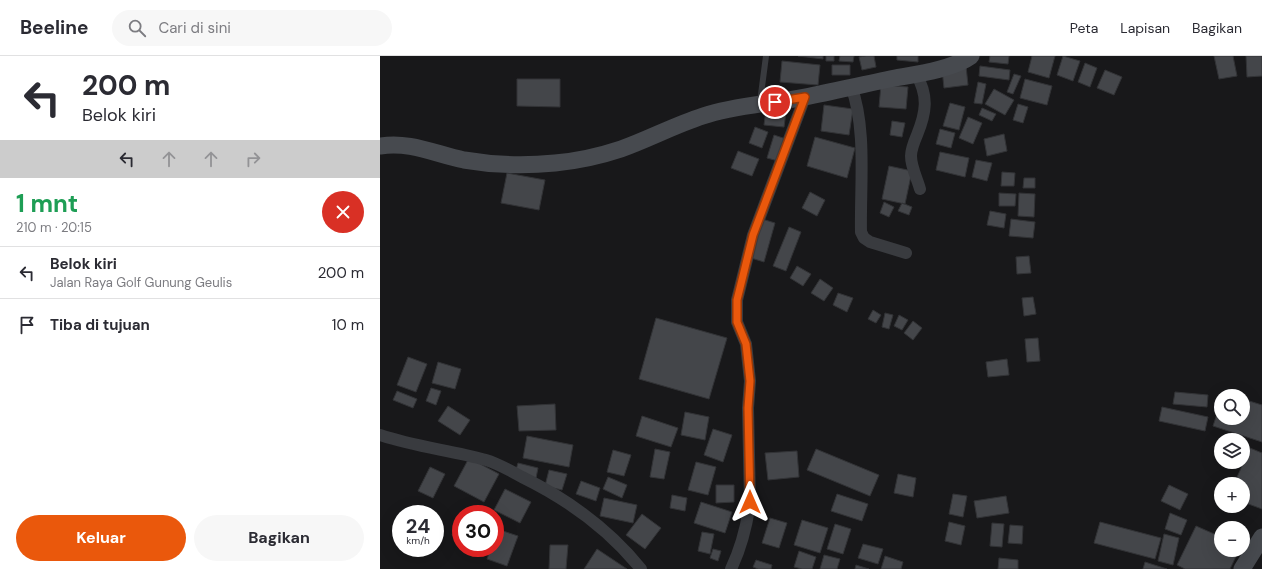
<!DOCTYPE html>
<html lang="id">
<meta charset="utf-8">
<style>
body{margin:0;font-family:"DM Sans",sans-serif;background:#f7f7f7;color:#2b2b33;height:100vh;display:flex;flex-direction:column;font-size:15px;white-space:nowrap}
*{box-sizing:border-box;margin:0}
p{font-size:13px;color:#7c7c81}
.icon{flex:none;width:22px;height:22px;fill:none;stroke:currentColor;stroke-width:2;stroke-linecap:round;stroke-linejoin:round}
.map{position:relative;flex:1;overflow:hidden}
.panel{display:flex;flex-direction:column;background:#fff;width:380px}
.panel>*{flex:none}
.guide{background:#fff;color:#2b2b33;overflow:hidden}
.buttons{position:absolute;left:834px;top:333px;display:grid;gap:8px}
.buttons a{display:grid;place-items:center;width:36px;height:36px;border-radius:50%;background:#fff;box-shadow:0 4px 16px #0002;font-size:20px}
.speed{position:absolute;left:12px;top:449px;display:flex;gap:8px;font-size:20px;font-weight:700;text-align:center}
.speed>*{display:grid;place-content:center;width:52px;height:52px;border-radius:50%;background:#fff;box-shadow:0 4px 16px #0002;line-height:1}
.speed small{font-size:10px;font-weight:400}
.speed .limit{border:6px solid #d22;background:#fff;color:#111}
.pin{position:absolute;display:grid;place-items:center;width:34px;height:34px;color:#fff;margin:-17px;border:2px solid #fff;border-radius:50%;box-shadow:0 1px 4px #0007}
.me{position:absolute;width:44px;margin:-22px;rotate:0deg;stroke-linejoin:round;filter:drop-shadow(0 0 3px #0008)}
.turn{display:flex;align-items:center;gap:14px;height:84px;padding:0 16px;font-size:18px}
.turn .icon{width:52px;height:52px;stroke-width:2.5}
.turn b{display:block;font-size:28px;line-height:34px}
.lanes{display:flex;align-items:center;height:38px;padding:0 16px;background:#0003;justify-content:center;gap:20px;direction:ltr}
.lanes .off{opacity:.35}
.round{display:grid;place-items:center;flex:none;width:42px;height:42px;border-radius:21px;background:#f7f7f7}
.head{display:flex;align-items:center;justify-content:space-between;height:68px;padding:0 16px}
h1{font-size:24px;font-weight:700;line-height:30px;color:#1e9e55}
.primary-button{display:flex;gap:8px;margin-top:auto;padding:8px 16px}
.primary-button a{flex:1;height:46px;border-radius:24px;background:#ea580c;color:#fff;font-size:16px;font-weight:700;line-height:46px;text-align:center}
.primary-button a+a{background:#f7f7f7;color:#2b2b33}
ul{padding:0;list-style:none}
li{display:flex;align-items:center;gap:12px;height:52px;padding:0 16px;border-top:1px solid #e1e1e2}
li div{flex:1}
li b{display:block;font-size:15px}
li em{font-style:normal}
header{display:flex;align-items:center;gap:24px;box-sizing:border-box;height:56px;padding:0 20px;background:#fff;border-bottom:1px solid #e1e1e2}
header strong{font-size:19px}
nav{display:flex;gap:22px;margin-inline-start:auto;font-size:14px}
.search{width:280px;height:36px;background:#f7f7f7;display:flex;align-items:center;gap:10px;box-sizing:border-box;padding:0 14px;border-radius:22px;color:#7c7c81;font-size:15px}
main{display:flex;flex:1;min-height:0}
.map>svg:first-child{display:block}
.building{fill:#44464a;stroke:#323336}
.lines{fill:none;stroke-linecap:round;stroke-linejoin:round}
.lane{stroke:#393b3f;stroke-width:6}
.street{stroke:#393b3f;stroke-width:12}
.secondary{stroke:#474a4f;stroke-width:17}
.route-casing{stroke:#983908;stroke-width:10}
.route{stroke:#ea580c;stroke-width:7}
</style>
<header>
<strong>Beeline</strong>
<div class="search"><svg class="icon" aria-label="search" viewBox="0 0 24 24"><circle cx="10" cy="10" r="6"/><path d="M15 15l6 6"/></svg>Cari di sini</div>
<nav><a>Peta</a><a>Lapisan</a><a>Bagikan</a></nav>
</header>
<main>
<section class="panel">
<div class="guide">
<div class="turn"><svg class="icon" aria-label="left" viewBox="0 0 24 24"><path d="M17 20v-9H6M10 6l-5 5 5 5"/></svg><div><b>200 m</b>Belok kiri</div></div>
<div class="lanes"><svg class="icon" aria-label="left" viewBox="0 0 24 24"><path d="M17 20v-9H6M10 6l-5 5 5 5"/></svg><svg class="icon off" aria-label="ahead" viewBox="0 0 24 24"><path d="M12 20V5M6 11l6-6 6 6"/></svg><svg class="icon off" aria-label="ahead" viewBox="0 0 24 24"><path d="M12 20V5M6 11l6-6 6 6"/></svg><svg class="icon off" aria-label="right" viewBox="0 0 24 24"><path d="M7 20v-9h11M14 6l5 5-5 5"/></svg></div>
</div>
<div class="head"><div><h1>1 mnt</h1><p>210 m · 20:15</p></div><a class="round" style="background:#d93025;color:#fff"><svg class="icon" aria-label="close" viewBox="0 0 24 24"><path d="M6 6l12 12M18 6L6 18"/></svg></a></div>
<ul>
<li><svg class="icon" aria-label="left" viewBox="0 0 24 24"><path d="M17 20v-9H6M10 6l-5 5 5 5"/></svg><div><b>Belok kiri</b><p>Jalan Raya Golf Gunung Geulis</p></div><em>200 m</em></li>
<li><svg class="icon" aria-label="arrive" viewBox="0 0 24 24"><path d="M6 21V4h12l-3 4 3 4H6"/></svg><div><b>Tiba di tujuan</b></div><em>10 m</em></li>
</ul>
<div class="primary-button"><a>Keluar</a><a>Bagikan</a></div>
</section>
<div class="map">
<svg width="882" height="513" viewBox="0 0 882 513">
<rect width="100%" height="100%" fill="#18181a"/>
<path class="building" d="M418,0H443V3Z
M446,0H454V5H446Z
M460,0H474L473,6L459,5Z
M486,0H494L496,11L482,14L479,1Z
M517,0H538V6L517,4Z
M610,0H629L628,8L609,6Z
M652,0H675L669,22L648,16Z
M683,0L700,5L693,25L677,19Z
M834,0H853L857,20L839,23Z
M866,0H882V20L867,21Z
M402,5L440,9L438,29L400,26Z
M705,7L717,12L710,31L698,26Z
M452,9H470V19H452Z
M586,10L588,29L564,32L562,13Z
M600,10L630,14L629,24L599,20Z
M725,14L742,21L734,39L717,32Z
M634,18L641,20L633,38L627,36Z
M137,23H180V51L137,50Z
M645,23L672,30L667,49L640,42Z
M598,26L606,28L602,48L594,47Z
M501,29L528,31L526,53L499,51Z
M614,33L634,44L625,59L605,48Z
M570,47L585,51L579,74L563,70Z
M638,48L648,51L643,67L633,64Z
M444,49L473,53L469,79L441,75Z
M602,52L616,58L612,65L599,59Z
M386,53L406,56L404,71L384,69Z
M588,61L602,67L593,88L579,82Z
M512,65L525,67L522,81L510,79Z
M375,71L388,76L382,92L369,87Z
M560,73L575,77L571,92L556,88Z
M624,78L627,95L607,100L604,83Z
M394,79L406,83L398,105L387,102Z
M435,81L475,92L467,122L427,110Z
M358,95L379,103L372,120L351,112Z
M560,96L589,102L585,121L556,114Z
M596,104L612,107L607,125L592,121Z
M509,110L532,115L525,148L502,143Z
M622,116L635,117L634,130H621Z
M127,117L165,124L159,154L121,147Z
M644,122H655V132H643Z
M430,136L445,144L437,160L422,152Z
M619,137L636,138L635,150H619Z
M639,137L655,138L654,161L638,160Z
M504,146L514,151L509,161L500,157Z
M522,147L532,151L529,159L518,155Z
M610,155L626,158L624,172L607,169Z
M382,163L395,167L384,206L371,202Z
M631,163L655,166L653,182L629,180Z
M409,171L421,176L406,215L393,210Z
M649,200L651,217L637,218L636,201Z
M417,210L431,218L423,230L410,222Z
M440,223L453,232L444,245L431,237Z
M458,237L473,242L467,256L453,249Z
M653,241L656,258L644,260L642,242Z
M493,254L501,259L496,267L488,263Z
M505,257L513,259L509,273L502,271Z
M519,259L528,264L522,274L514,270Z
M276,262L347,282L329,343L259,323Z
M533,265L542,272L533,284L524,277Z
M658,282L660,305L647,306L645,283Z
M28,301L47,308L36,336L17,329Z
M627,303L629,319L608,321L606,306Z
M58,306L81,313L75,333L52,327Z
M51,332L61,335L56,349L46,345Z
M17,335L37,343L33,352L13,344Z
M795,336L828,339L827,351L793,348Z
M863,343L882,349V386L833,370L841,346V362H863Z
M175,348L176,374L139,375L137,350Z
M68,350L90,364L80,379L58,365Z
M782,351L828,361L825,375L779,365Z
M305,356L329,361L325,384L301,379Z
M262,360L298,372L291,391L256,380Z
M333,373L352,379L343,406L324,399Z
M147,380L193,389L189,411L143,402Z
M870,392L882,397V453L863,446V428H854Z
M275,393L290,396L284,423L270,421Z
M436,393L499,419L490,440L427,414Z
M233,394L251,399L244,420L227,416Z
M417,395L419,421L388,424L385,397Z
M89,402L119,418L104,446L74,430Z
M316,406L336,411L328,439L308,434Z
M138,407L158,412L156,422L135,417Z
M50,411L65,418L53,442L38,435Z
M169,414L187,418L182,434L165,430Z
M518,418L536,422L533,441L514,437Z
M228,421L247,429L242,442L223,433Z
M201,425L220,432L216,445L196,438Z
M336,429H354V446L336,447Z
M789,429L808,438L800,454L781,445Z
M125,433L151,446L140,467L114,454Z
M457,438L488,448L482,465L451,455Z
M573,438L587,440L583,461L569,458Z
M292,439L307,442L305,455L290,452Z
M626,440L629,457L597,462L594,445Z
M224,442L257,449L253,467L220,460Z
M321,446L352,456L345,477L314,467Z
M790,457L807,464L801,479L785,473Z
M262,458L281,472L265,493L246,479Z
M81,461V483L72,479Z
M390,462L407,467L399,492L382,487Z
M422,464L448,472L440,497L414,489Z
M569,466L585,470L581,489L565,485Z
M720,466L781,482L775,503L714,487Z
M612,467L624,468L622,491L610,490Z
M455,468L471,473L463,498L447,493Z
M630,469L643,470L642,488L628,487Z
M816,470L841,481V494H859L850,513H805L797,509Z
M117,473L138,480L127,510L107,503L111,492H115V480Z
M322,476L334,478L330,498L318,495Z
M784,478L799,482L793,509L778,505Z
M483,488L503,493L498,508L478,502Z
M170,489H188L186,513H169Z
M217,493L247,513H204Z
M333,493L341,495L338,505L330,502Z
M419,495L436,501L432,513H422L414,511Z
M444,499L460,503L457,513H440Z
M505,500L523,506L521,513H501Z
M619,502L638,504V513H618Z
M376,504L392,509L391,513H378L373,511Z
M765,506L787,513H763Z
M476,509L489,513H475Z"/>
<g class="lines">
<path class="lane" d="M380,46L386,0"/>
<path class="street" d="M536,18C549,40 546,57 537,79C534,86 531,93 531,100C531,111 537,122 540,133
M471,30C487,72 480,131 481,176L484,182L490,186L526,197
M0,379C35,391 71,394 106,404C119,408 131,415 142,421C189,444 228,472 261,513
M351,513C361,492 367,469 370,446L368,352L370,325L366,288L357,266V244L373,179L425,41"/>
<path class="secondary" d="M0,90C30,85 55,98 84,104C113,109 145,110 175,107C197,105 220,100 241,93C269,83 295,69 323,60C356,49 391,48 425,41C455,35 485,28 515,22C537,18 573,13 591,0
M862,513L882,481"/>
</g>
<g class="lines">
<g class="route-casing">
<path id="route" d="M370,446L368,352L370,325L366,288L357,266V244L373,179L425,41L395,46"/>
</g>
<use href="#route" class="route"/>
</g>
</svg>
<div class="buttons">
<a><svg class="icon" aria-label="search" viewBox="0 0 24 24"><circle cx="10" cy="10" r="6"/><path d="M15 15l6 6"/></svg></a>
<a><svg class="icon" aria-label="layers" viewBox="0 0 24 24"><path d="M12 4l9 5-9 5-9-5zM3 14l9 5 9-5"/></svg></a>
<a>+</a>
<a>−</a>
</div>
<div class="speed"><div>24<small>km/h</small></div><div class="limit">30</div></div>
<div class="pin" style="left:395px;top:46px;background:#d93025"><svg class="icon" aria-label="arrive" viewBox="0 0 24 24"><path d="M6 21V4h12l-3 4 3 4H6"/></svg></div>
<svg class="me" style="left:370px;top:446px" viewBox="-20 -20 40 40"><path d="M0-17L14 15 0 8-14 15z" fill="#ea580c" stroke="#fff" stroke-width="4"/></svg>
</div>
</main>
